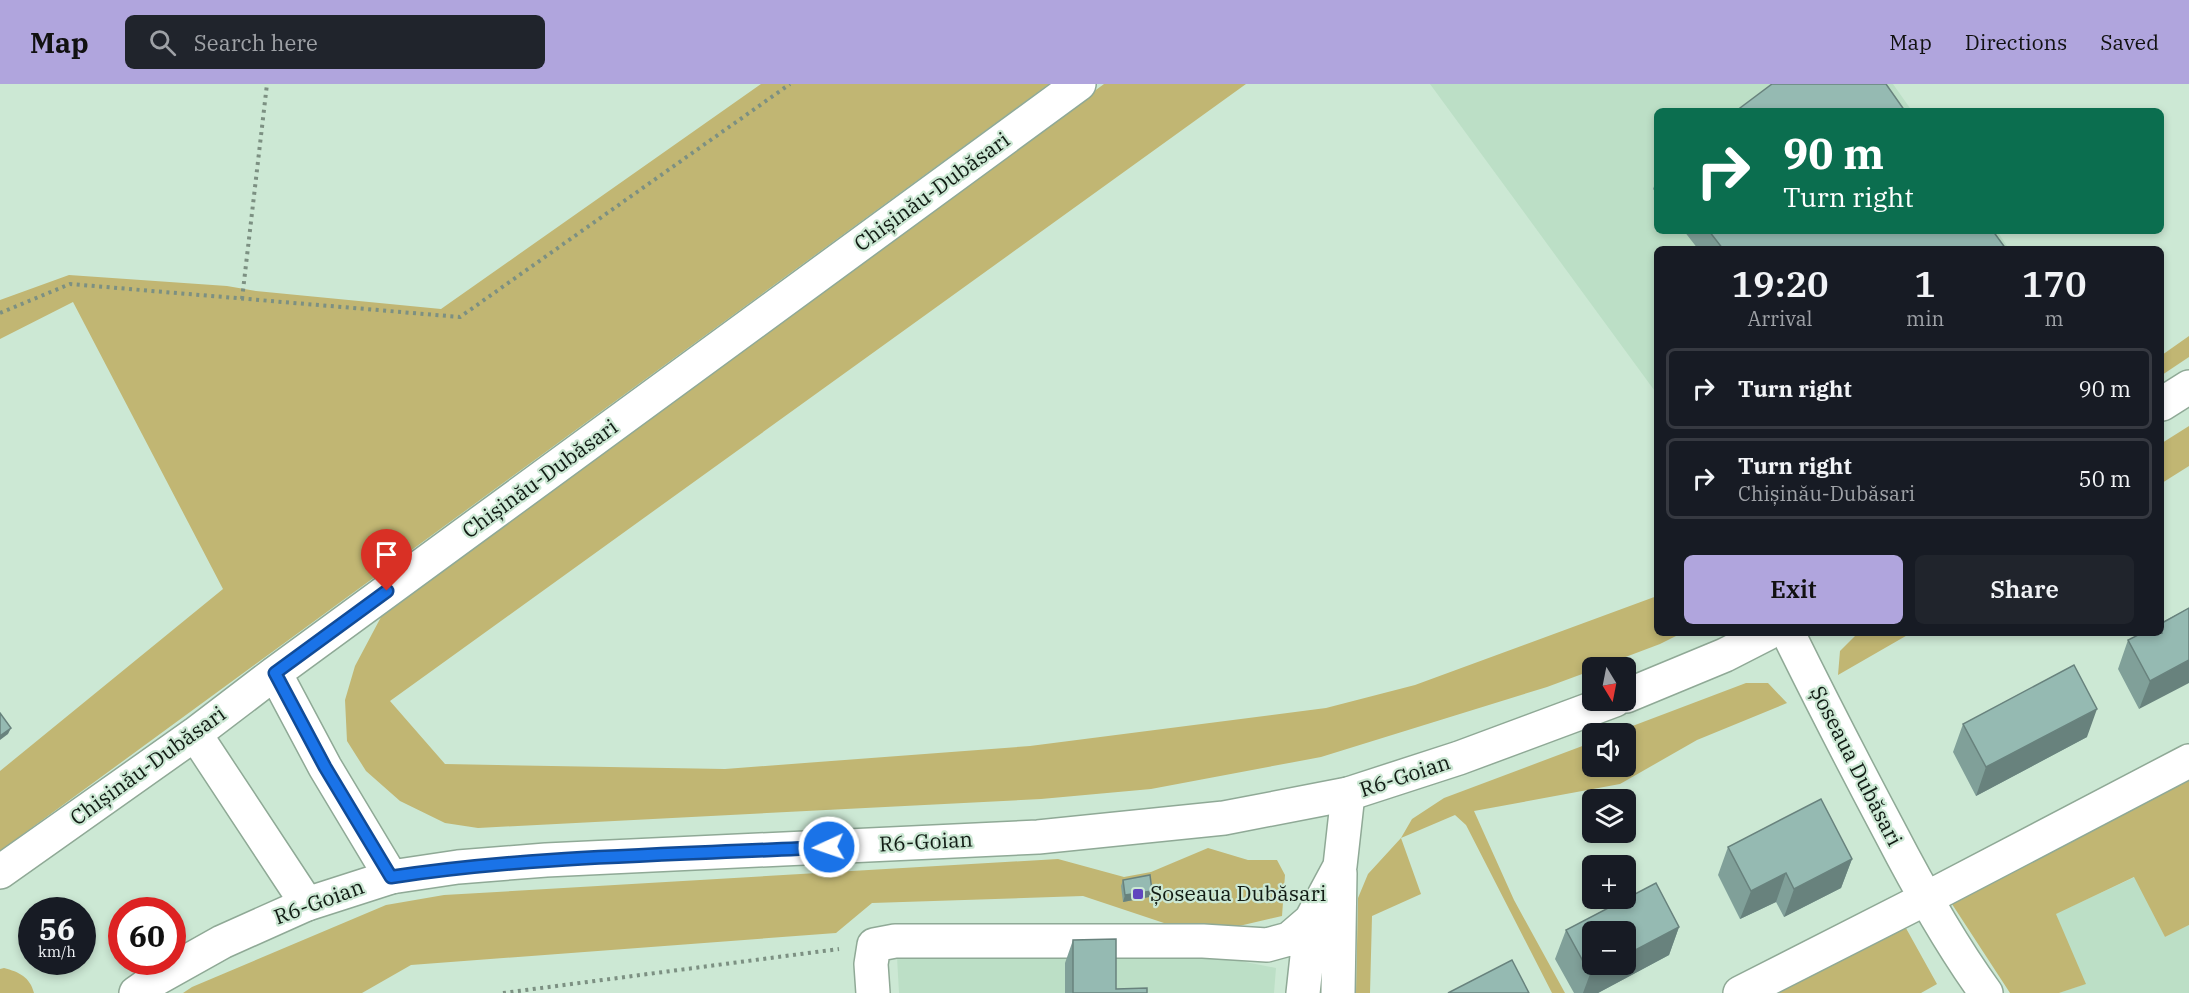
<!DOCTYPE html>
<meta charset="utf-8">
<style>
body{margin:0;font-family:"IBM Plex Serif",serif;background:#20242c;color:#f1f3f6;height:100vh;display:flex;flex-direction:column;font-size:22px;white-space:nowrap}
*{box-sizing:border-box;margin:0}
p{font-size:20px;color:#9ea1a6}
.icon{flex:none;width:33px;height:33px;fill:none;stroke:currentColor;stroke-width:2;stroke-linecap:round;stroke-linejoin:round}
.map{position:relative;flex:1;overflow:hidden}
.sheet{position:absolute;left:1654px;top:162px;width:510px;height:390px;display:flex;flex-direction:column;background:#171b24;border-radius:9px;box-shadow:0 3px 9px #0003}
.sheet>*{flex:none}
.hud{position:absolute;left:1654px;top:24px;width:510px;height:126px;border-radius:9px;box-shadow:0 3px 9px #0003;background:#0b6e4f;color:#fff;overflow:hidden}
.needle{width:39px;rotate:170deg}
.controls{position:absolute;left:1582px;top:573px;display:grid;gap:12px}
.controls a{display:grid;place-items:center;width:54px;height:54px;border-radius:9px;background:#171b24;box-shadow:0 3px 9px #0003;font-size:30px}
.speed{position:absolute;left:18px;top:813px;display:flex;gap:12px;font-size:30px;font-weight:700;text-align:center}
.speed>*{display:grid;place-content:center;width:78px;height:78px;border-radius:50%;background:#171b24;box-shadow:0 3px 9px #0003;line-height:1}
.speed small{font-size:15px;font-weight:400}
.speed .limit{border:9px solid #d22;background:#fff;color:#111}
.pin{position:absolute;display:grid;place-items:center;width:51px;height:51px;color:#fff;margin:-62px -26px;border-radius:50% 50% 50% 0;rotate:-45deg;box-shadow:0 0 6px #0007}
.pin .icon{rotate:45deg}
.me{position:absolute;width:66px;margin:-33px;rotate:267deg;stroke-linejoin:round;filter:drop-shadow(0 0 4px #0008)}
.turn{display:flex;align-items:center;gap:21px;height:126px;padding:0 30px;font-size:27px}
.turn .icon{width:78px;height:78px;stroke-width:2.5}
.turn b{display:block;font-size:42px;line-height:51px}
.eta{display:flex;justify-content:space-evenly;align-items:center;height:102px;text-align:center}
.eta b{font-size:36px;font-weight:600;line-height:42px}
.cta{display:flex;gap:12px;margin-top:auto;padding:12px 30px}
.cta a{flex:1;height:69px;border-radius:9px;background:#b0a5dd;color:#111;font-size:24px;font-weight:600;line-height:69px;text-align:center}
.cta a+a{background:#20242c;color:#f1f3f6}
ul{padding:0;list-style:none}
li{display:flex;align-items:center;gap:18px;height:81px;margin:0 12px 9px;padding:0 18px;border:3px solid #363941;border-radius:9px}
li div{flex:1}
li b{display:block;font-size:22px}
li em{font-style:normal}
header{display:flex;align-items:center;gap:36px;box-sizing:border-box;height:84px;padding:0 30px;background:#b0a5dd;color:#111}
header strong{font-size:28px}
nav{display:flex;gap:33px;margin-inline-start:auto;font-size:21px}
.search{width:420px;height:54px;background:#20242c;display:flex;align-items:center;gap:15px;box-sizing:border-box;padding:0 21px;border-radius:9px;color:#9ea1a6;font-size:22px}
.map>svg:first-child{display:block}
.built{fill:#bcdfc6}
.green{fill:#c1b673}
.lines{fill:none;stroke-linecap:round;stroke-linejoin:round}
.minor-casing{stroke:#8fa996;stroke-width:36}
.major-casing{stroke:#8fa996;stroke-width:36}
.highway-casing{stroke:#8fa996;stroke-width:36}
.path{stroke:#7c9082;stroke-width:4;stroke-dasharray:3 4.5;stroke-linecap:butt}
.minor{stroke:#fff;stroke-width:33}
.major{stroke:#fff;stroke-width:33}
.highway{stroke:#fff;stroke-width:33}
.wall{fill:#80a099}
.shaded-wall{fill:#68827d}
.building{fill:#95bab2;stroke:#68827d;stroke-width:1.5}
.route-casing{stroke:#114b97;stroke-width:15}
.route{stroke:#1a73e8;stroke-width:10}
.poi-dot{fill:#6046be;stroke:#cce8d4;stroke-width:2}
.labels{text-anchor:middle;stroke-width:4.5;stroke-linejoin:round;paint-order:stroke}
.street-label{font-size:21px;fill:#111b14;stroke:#cce8d4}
.poi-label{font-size:21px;fill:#111b14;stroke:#cce8d4;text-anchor:start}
</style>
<header>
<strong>Map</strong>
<div class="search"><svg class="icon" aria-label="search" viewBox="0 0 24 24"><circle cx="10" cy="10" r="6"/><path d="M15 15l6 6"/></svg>Search here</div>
<nav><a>Map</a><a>Directions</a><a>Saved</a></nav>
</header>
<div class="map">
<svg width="2189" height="909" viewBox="0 0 2189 909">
<rect width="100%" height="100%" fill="#cce8d4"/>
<path class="built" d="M1430,0H1893L1912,27H1658V147H1997L2009,165H1658L1657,310Z
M2135,793L2165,853L2189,841V909H2059L2085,900L2055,830Z
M1205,870L1276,884L1274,909H899L897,873Z"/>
<path class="green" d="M761,0H1049L0,767V687L223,505L73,218L0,255V216L69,191L227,202L256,207L441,225Z
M1104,0H1246L390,617L445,680L725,685L1030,662L1326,624L1415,601L1657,512L1658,549H1682L1660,560L1599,583L1593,584V586L1547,603L1321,673L1151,705L1041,715L478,744L445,739L400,717L366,687L347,657L345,616L355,582L381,533Z
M2189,252V273L2162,291V271Z
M2189,342V382L2162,399V359Z
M1858,549H1911L1838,591L1840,567Z
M1746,599H1768L1787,619L1697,656L1620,700L1474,727L1514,816L1565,909H1552L1466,741L1455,731L1401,754L1421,810L1372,832L1370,909H1356L1358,814L1368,790L1401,754L1412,735L1444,714L1593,658V682H1626V650L1614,649Z
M2189,690V841L2165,853L2134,793L2056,830L2086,900L2059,909H2010L1950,817Z
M1208,764L1248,776H1277L1285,791L1282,832L1222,846L1170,841L1083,812L872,819L836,849L411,881L362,909H183L192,903L386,821L444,811L1058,775L1124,793L1151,788Z
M1902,837L1937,900L1921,909H1769Z
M4,884C19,888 30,893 34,909H0V885Z"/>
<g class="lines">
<g class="minor-casing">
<path id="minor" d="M1788,549C1821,616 1855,682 1890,748C1919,804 1949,858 1986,909
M873,909L871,880L874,861L895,857H1203L1267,861L1289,855L1311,836
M1303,909L1311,836L1340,782L1348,710
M1338,909L1340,789
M1740,909L1925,815L2189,677"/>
</g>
<g class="major-casing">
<path id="major" d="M2162,320L2189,303
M1626,612L1725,571L1768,549
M136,909L156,895L222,858L307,820L391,793L458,783L546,776L1038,753L1224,734L1348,710L1459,674L1615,616"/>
</g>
<g class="highway-casing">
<path id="highway" d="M275,589L325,683L391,793
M195,650L307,820
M0,788L195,650L275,589L1079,0"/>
</g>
<path class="path" d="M242,215L267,0
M0,229L70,200L460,233L790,0
M503,909L839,865"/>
<use href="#minor" class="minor"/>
<use href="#major" class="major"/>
<use href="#highway" class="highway"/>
</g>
<path class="wall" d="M1658,92V111L1653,105Z
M1684,147H1993L2006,165H1698Z
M2189,524L2139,625L2118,585L2128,556Z
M1963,640L2087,653L1976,712L1953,668Z
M1728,763L1852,775L1841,804L1784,833L1776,818L1740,835L1718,791Z
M1123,796L1149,813L1123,818L1121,802Z
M1679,843L1669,871L1598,909H1574L1555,875L1566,846Z
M1073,856L1116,905L1147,909H1065V879Z"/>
<path class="shaded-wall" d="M2189,576V599L2139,625L2150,597Z
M2097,625L2087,653L1976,712L1986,683Z
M11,644L8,650L0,656V652Z
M1852,775L1841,804L1784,833L1794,805Z
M1786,789L1776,818L1740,835L1751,807Z
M1152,807L1149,813L1123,818L1125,811Z
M1679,843L1669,871L1598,909H1583L1590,890L1608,880H1626V871Z"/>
<path class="building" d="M1772,0H1886L1905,27H1736Z
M1709,147H1993L2006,165H1723Z
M2189,524V576L2150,597L2128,556L2142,549H2162V539Z
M2074,581L2097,625L1986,683L1963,640Z
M0,629L11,644L0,652Z
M1821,715L1852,775L1794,805L1786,789L1751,807L1728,763Z
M1150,791L1152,807L1125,811L1123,796Z
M1656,799L1679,843L1626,871V848H1593V880H1608L1590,890L1566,846Z
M1116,855V905L1147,904V909H1073V856Z
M1512,876L1529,909H1448Z"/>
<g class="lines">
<g class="route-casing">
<path id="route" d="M387,507L275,589L325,683L391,793C536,771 683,771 829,763"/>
</g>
<use href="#route" class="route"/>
</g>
<rect class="poi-dot" x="1132" y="804" width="12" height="12" rx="3"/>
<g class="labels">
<g class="street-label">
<text transform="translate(932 108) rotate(-36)" y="7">Chișinău-Dubăsari</text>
<text transform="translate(540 395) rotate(-36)" y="7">Chișinău-Dubăsari</text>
<text transform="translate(148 682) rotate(-36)" y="7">Chișinău-Dubăsari</text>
<text transform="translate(1856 682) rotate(63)" y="7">Șoseaua Dubăsari</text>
<text transform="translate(1405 692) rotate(-18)" y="7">R6-Goian</text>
<text transform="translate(926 758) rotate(-3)" y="7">R6-Goian</text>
<text transform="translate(319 818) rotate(-20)" y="7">R6-Goian</text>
</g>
<g class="poi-label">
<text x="1150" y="817">Șoseaua Dubăsari</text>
</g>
</g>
</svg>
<div class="controls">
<a><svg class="needle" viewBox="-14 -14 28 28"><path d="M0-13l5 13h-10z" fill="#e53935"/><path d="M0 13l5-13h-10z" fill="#9ea1a6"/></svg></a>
<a><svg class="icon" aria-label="sound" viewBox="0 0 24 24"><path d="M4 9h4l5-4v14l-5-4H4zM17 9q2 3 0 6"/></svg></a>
<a><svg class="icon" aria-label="layers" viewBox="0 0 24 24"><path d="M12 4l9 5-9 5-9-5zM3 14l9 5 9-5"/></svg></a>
<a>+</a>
<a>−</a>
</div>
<div class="speed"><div>56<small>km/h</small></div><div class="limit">60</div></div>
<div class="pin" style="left:387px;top:507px;background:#d93025"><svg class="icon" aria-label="arrive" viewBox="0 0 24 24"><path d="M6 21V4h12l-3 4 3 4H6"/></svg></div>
<svg class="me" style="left:829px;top:763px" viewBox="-20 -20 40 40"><circle r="17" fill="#1a73e8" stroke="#fff" stroke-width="3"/><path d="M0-11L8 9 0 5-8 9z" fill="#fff"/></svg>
<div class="hud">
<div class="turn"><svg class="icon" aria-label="right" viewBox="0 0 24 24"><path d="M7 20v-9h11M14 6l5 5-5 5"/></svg><div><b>90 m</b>Turn right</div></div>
</div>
<section class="sheet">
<div class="eta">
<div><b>19:20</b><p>Arrival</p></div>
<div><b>1</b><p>min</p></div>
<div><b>170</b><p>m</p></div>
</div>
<ul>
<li><svg class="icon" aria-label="right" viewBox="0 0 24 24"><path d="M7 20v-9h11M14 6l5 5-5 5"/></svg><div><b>Turn right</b></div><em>90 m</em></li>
<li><svg class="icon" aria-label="right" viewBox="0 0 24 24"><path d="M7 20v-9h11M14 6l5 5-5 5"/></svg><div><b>Turn right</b><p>Chișinău-Dubăsari</p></div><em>50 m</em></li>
</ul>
<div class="cta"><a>Exit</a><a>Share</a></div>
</section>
</div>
